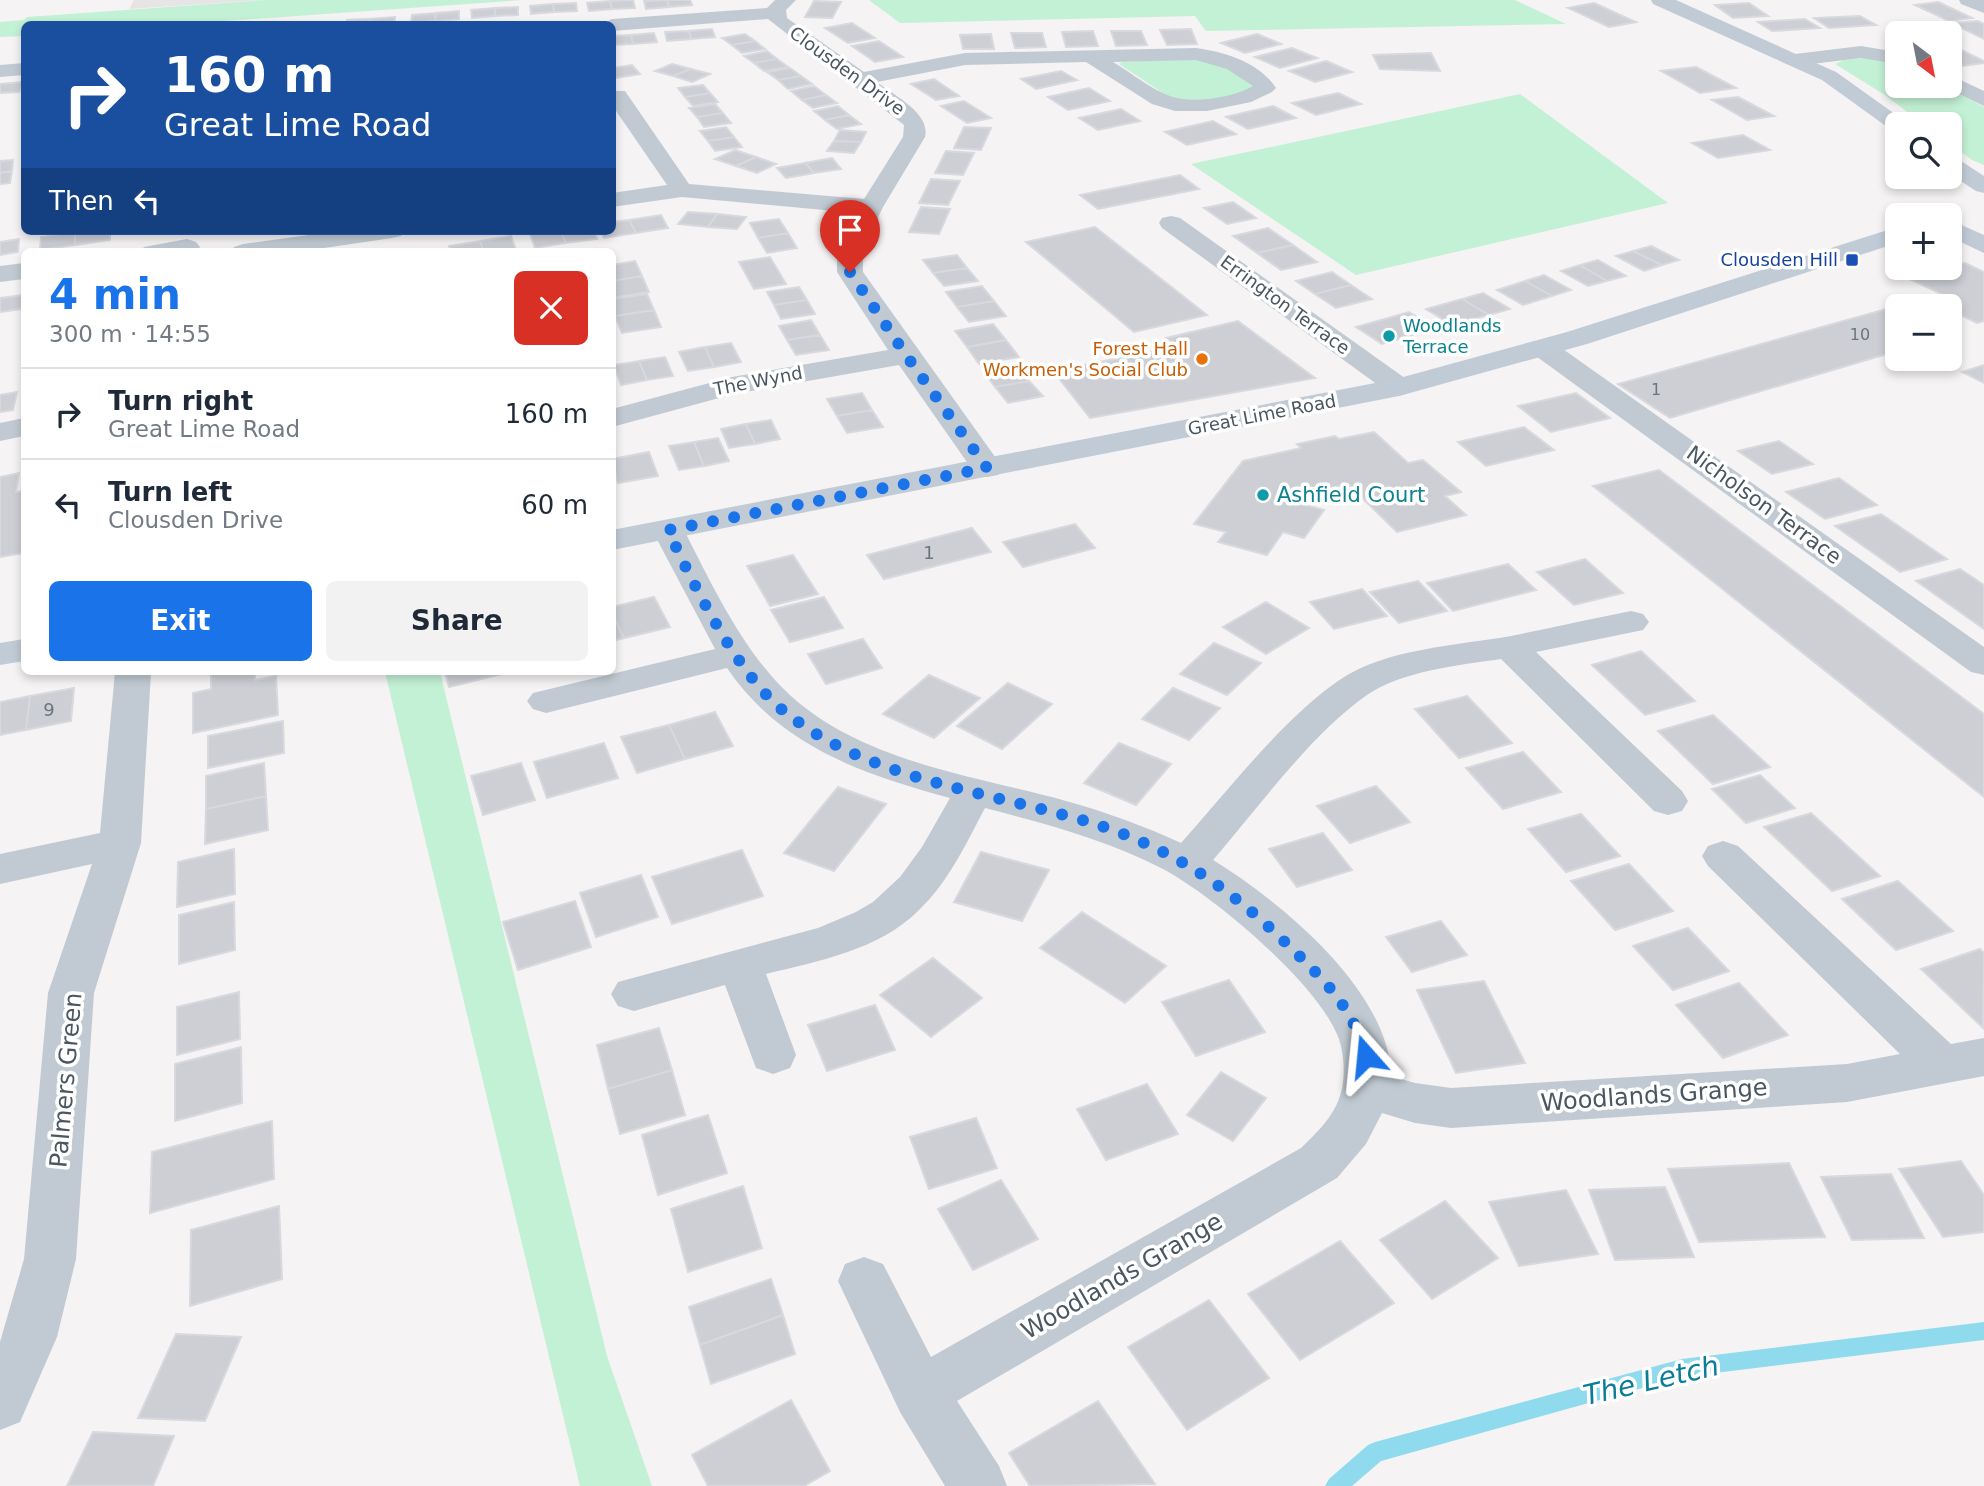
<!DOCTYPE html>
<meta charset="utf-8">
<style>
body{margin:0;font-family:"DejaVu Sans",sans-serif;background:#f2f2f3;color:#1f2937;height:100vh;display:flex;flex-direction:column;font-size:26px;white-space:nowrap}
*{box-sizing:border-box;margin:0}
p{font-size:23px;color:#747a83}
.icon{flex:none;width:38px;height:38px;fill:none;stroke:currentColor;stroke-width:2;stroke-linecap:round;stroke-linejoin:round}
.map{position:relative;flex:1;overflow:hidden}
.drawer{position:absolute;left:21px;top:248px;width:595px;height:427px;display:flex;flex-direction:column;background:#fff;border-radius:10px;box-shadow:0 4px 10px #0003}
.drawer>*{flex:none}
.banner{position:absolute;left:21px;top:21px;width:595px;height:214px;border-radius:10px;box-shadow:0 4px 10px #0003;background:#1a4fa0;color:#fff;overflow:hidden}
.needle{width:46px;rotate:148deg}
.controls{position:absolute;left:1885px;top:21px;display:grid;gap:14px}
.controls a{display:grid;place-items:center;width:77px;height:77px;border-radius:10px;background:#fff;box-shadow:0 4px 10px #0003;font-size:35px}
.pin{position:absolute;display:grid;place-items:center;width:60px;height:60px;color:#fff;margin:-72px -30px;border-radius:50% 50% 50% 0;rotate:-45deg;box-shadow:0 0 7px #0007}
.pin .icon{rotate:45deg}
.me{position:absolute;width:77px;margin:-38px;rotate:342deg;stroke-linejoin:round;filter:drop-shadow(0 0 5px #0008)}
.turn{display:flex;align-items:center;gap:24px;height:147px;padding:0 28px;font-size:32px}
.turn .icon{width:91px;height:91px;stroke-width:2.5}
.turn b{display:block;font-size:49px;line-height:60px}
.then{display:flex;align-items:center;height:66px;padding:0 28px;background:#0003;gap:14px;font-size:26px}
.round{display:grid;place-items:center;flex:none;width:74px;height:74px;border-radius:10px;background:#f2f2f3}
.headline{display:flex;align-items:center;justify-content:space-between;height:119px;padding:0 28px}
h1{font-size:42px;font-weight:800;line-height:52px;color:#1a73e8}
.primary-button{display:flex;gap:14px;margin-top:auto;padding:14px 28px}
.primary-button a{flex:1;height:80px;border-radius:10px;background:#1a73e8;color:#fff;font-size:28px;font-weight:800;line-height:80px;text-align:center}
.primary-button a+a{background:#f2f2f3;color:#1f2937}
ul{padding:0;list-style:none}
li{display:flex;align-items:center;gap:21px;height:91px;padding:0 28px;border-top:2px solid #e0e1e3}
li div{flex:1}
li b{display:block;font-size:26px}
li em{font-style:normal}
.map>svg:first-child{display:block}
.education{fill:#e6e4e5}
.green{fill:#c3f1d5}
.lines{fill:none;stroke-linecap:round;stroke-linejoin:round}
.stream{fill:#90daee;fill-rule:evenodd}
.building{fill:#cdcfd5;stroke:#d7d9de;stroke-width:2}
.minor{fill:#c1cad2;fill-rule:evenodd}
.secondary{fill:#c1cbd6;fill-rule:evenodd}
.route{stroke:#1a73e8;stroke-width:12;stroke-dasharray:0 21.6}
.transit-dot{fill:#1a4fb4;stroke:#fff;stroke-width:2.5}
.culture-dot{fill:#0f9aa8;stroke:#fff;stroke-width:2.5}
.food-dot{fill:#e8710a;stroke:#fff;stroke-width:2.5}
.labels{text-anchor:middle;stroke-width:7;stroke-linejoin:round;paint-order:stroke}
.far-number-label{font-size:16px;fill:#6b747e}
.far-street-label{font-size:18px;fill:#4a5661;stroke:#fff}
.far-transit-label{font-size:18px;fill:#164399;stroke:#fff;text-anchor:end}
.far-culture-label{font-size:18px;fill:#0d838f;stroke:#fff;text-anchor:start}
.far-food-label{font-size:18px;fill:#c56008;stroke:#fff;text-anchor:end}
.number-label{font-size:18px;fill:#6b747e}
.culture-label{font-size:21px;fill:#0d838f;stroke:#fff;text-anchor:start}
.street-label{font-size:21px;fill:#4a5661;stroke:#fff}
.near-street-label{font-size:24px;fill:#4a5661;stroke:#fff}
.near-water-label{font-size:28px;font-style:italic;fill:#0c7c9b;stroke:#fff}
</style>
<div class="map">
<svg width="1984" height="1486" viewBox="0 0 1984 1486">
<rect width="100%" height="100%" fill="#f5f3f3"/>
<path class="education" d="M134,0H265L129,9Z"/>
<path class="green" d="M265,0H523L181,24H24V36L0,37V22L24,20L27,17Z
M869,0H1515L1566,24L1206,31L1195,16L900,23Z
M1201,58L1218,63L1254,85L1250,91L1202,102L1172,99L1119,64L1122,62Z
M1863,58L1897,63V86H1946L1984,107V165L1972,160L1950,144V124H1923L1885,95L1835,64L1844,60Z
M1520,94L1668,203L1356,275L1191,164Z
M385,672H440L607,1356L652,1486H580Z"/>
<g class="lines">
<path class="stream" d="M1984,1322V1340L1682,1377L1381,1461L1352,1486H1325L1329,1479L1368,1445L1375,1442L1682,1359Z"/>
</g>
<path class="building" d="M633,0L635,8L612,9L610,1Z
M667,0H690L692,5L669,7Z
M667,0L669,7L646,9L644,1Z
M610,1L612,9L589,11L587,3Z
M814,1L841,2L832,18L805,17Z
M1938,2L1972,18L1949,21L1915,5Z
M576,3L577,11L554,12L553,4Z
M1594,3L1636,22L1609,27L1568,8Z
M1749,3L1768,16L1733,18L1715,5Z
M553,4L554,12L531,14L530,6Z
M518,7V15L495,16V8Z
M495,8V16L472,18L471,10Z
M459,11V19L435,21L436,13Z
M436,13L435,21L411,23L412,15Z
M1860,16L1876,25L1829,28L1814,18Z
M395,17L394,24H370L371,19Z
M371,19L370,24H346L347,20Z
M1805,19L1820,28L1772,31L1758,22Z
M1978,21L1984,24V39L1951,23Z
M852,23L875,38L848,43L825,28Z
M1915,26L1929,33H1897L1889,29Z
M712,29L715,37L691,39L689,31Z
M1191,29L1197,44L1167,45L1160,30Z
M689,31L691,39L667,41L665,32Z
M1093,31L1098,46L1066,47L1062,32Z
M1111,31H1141L1147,45L1116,46Z
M654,33L657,42L633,44L631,35Z
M1011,33H1042L1046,47L1015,48Z
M745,34L755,41L732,45L722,38Z
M991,34L994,49H963L960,35Z
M1257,34L1281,44L1245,53L1221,43Z
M631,35L633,44L612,45V36Z
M755,41L765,49L742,53L732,45Z
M879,41L903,57L875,62L852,46Z
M1953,46L1984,61V63L1962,66L1950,59V47Z
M1292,48L1317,58L1280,68L1255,57Z
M767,51L777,59L754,63L744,56Z
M1431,53L1440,71L1380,69L1373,55Z
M777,59L788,67L764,71L754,63Z
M1326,61L1352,72L1315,82L1289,71Z
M672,64L691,69L673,76L655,71Z
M632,65L640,74L616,78L612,73V68Z
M1696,67L1736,88L1700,93L1661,71Z
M790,68L801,76L778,80L767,72Z
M691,69L710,74L692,82L673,76Z
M1061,71L1077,80L1036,89L1021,79Z
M801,76L812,84L788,89L778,80Z
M934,79L959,96L936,100L911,84Z
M24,82L19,92L0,93V84Z
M703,85L710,93L685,97L678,88Z
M814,86L826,95L802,100L791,91Z
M1089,88L1110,101L1068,110L1048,97Z
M710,93L718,102L693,106L685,97Z
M1338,93L1361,104L1316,115L1292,103Z
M826,95L837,103L813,108L802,100Z
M1738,97L1774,116L1747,120L1712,100Z
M964,101L991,118L967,123L941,106Z
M715,104L723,113L697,117L689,108Z
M838,106L849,115L825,120L814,111Z
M1273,106L1296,118L1248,129L1226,117Z
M1121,109L1140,121L1098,130L1079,118Z
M723,113L731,123L704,127L697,117Z
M849,115L861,124L837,129L825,120Z
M1213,121L1236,134L1187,145L1165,132Z
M726,127L734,137L708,141L700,131Z
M964,127L991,128L981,150L954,148Z
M840,130L866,132L861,142L834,141Z
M1743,135L1770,150L1718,158L1692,143Z
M734,137L742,147L715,151L708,141Z
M834,141L861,142L854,153L827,151Z
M735,150L756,157L736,166L715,159Z
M946,151L974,153L963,175L935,173Z
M756,157L776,164L757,173L736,166Z
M832,158L841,169L814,173L805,163Z
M13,160L12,171L0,173V161Z
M805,163L814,173L786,178L777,168Z
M12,171L10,183L0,184V173Z
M1180,175L1199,189L1098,209L1080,195Z
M931,179L960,181L948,205L919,203Z
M1233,202L1256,218L1227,224L1204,208Z
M921,207L950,209L939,234L909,232Z
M688,212L717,214L708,227L678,224Z
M717,214L746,217L737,229L708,227Z
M661,215L668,228L636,233L629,220Z
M779,219L788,233L758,238L750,223Z
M629,220L636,233L604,238L600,231H612V222Z
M1095,227L1207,315L1134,332L1026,242Z
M1268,228L1293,245L1257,253L1233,236Z
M110,231V240L75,245V232Z
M561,231L566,243L535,248L530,234Z
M561,231H594L597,239L566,243Z
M75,232V245L40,250L41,237Z
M788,233L797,248L767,253L758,238Z
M511,236L516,250L484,252L480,241Z
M19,239L18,252L0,255V242Z
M480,241L484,252H451L449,246Z
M1293,245L1317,262L1281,270L1257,253Z
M1651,246L1679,260L1662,265L1633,251Z
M1633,251L1662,265L1644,271L1616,256Z
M957,255L967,268L933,273L923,260Z
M770,257L786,284L754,289L739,262Z
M1598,260L1626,276L1607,281L1580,265Z
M635,261L642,276L612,281V265Z
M1965,263L1984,272V321L1977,323L1950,310V306H1941L1931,301L1946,296L1899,274L1921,268H1950V264Z
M1580,265L1607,281L1588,286L1561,271Z
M967,268L978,281L944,286L933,273Z
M1332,272L1351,285L1315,294L1296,281Z
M1544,275L1571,290L1552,296L1525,281Z
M642,276L649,292L612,298V281Z
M1525,281L1552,296L1523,305L1497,290Z
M1351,285L1372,299L1336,308L1315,294Z
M982,286L994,301L957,307L946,292Z
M799,287L807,300L774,305L767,292Z
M1483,293L1510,309L1489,315L1462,299Z
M647,294L654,310L615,316L612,299Z
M24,295L21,309L0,312V298Z
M1462,299L1489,315L1452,325L1426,309Z
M807,300L815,314L781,319L774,305Z
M994,301L1006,316L969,322L957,307Z
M1897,306V351L1670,418L1618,384Z
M654,310L661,327L622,333L615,316Z
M1409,312L1436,328L1382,344L1356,327Z
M811,320L820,335L787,340L779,326Z
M1238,321L1315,378L1090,418L1053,371L1177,347L1166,338Z
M993,324L1006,340L967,347L955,331Z
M820,335L829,350L796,355L787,340Z
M1006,340L1019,357L979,364L967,347Z
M731,343L741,362L714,367L705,347Z
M705,347L714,367L688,371L679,352Z
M665,357L673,376L647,380L639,361Z
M639,361L647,380L621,385L614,365Z
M1016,365L1029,381L995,387L983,371Z
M1984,365V383L1962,372Z
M1029,381L1043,396L1008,403L995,387Z
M17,392L13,410L0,412V395Z
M862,393L872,410L837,416L827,399Z
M1576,393L1610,418L1551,432L1518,406Z
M872,410L883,427L847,433L837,416Z
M771,420L780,439L755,444L746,424Z
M746,424L755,444L729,448L721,429Z
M1524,427L1554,450L1486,466L1458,442Z
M1374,432L1408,463L1423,460L1461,492L1445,496L1466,515L1397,532L1348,484L1311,493L1303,504L1324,510L1304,538L1283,532L1267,555L1218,542L1226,532L1194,524L1243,461L1301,448L1297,444L1335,436L1339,439Z
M718,438L729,461L704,466L694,442Z
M1779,441L1813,464L1772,474L1738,451Z
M694,442L704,466L679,470L669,446Z
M649,452L658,476L618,483L612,459Z
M1659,470L1984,714V797L1593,486Z
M19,473L16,492L24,491V553L0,557V477Z
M1839,478L1877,505L1825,519L1786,492Z
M1881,514L1947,559L1900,572L1835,526Z
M1075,524L1095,548L1023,567L1003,542Z
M972,528L991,552L884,579L867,555Z
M793,555L818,594L770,606L747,566Z
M1585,559L1623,593L1574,605L1537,572Z
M1508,564L1536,590L1453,611L1427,583Z
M1960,569L1984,585V629L1916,581Z
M1418,581L1447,611L1399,623L1370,592Z
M1362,589L1387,616L1334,629L1310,602Z
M654,597L670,627L624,638L612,614V607Z
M824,597L843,628L790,642L771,610Z
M1266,602L1309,628L1266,654L1223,627Z
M612,614L624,638L612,641Z
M863,639L882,668L826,684L808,654Z
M1214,643L1261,663L1227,695L1180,674Z
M1641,651L1695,701L1645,715L1592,665Z
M211,672H255V680L276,676L278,715L193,733V693L211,689Z
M445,672H510L449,687Z
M929,675L980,698L934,738L883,714Z
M1008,683L1052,704L1002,749L957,726Z
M74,688L71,721L26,730L30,696Z
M1173,688L1220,708L1189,740L1142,719Z
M30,696L26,730L0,735V702Z
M1467,696L1512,743L1459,758L1415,709Z
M715,712L733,746L685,759L669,725Z
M1713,715L1770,767L1713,784L1658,731Z
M283,721L284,753L208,768V736Z
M669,725L685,759L637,773L621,737Z
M604,743L618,778L547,798L534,762Z
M1119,743L1171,764L1136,805L1084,783Z
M1523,752L1561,792L1503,809L1466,768Z
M264,763L266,796L206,809V776Z
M521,763L535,800L483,815L471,776Z
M1760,775L1795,808L1746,823L1712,789Z
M1376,786L1410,822L1350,843L1317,806Z
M838,787L886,804L834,871L784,853Z
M266,796L268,830L205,844L206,809Z
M1811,813L1880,876L1832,891L1764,827Z
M1581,814L1620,856L1566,872L1528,829Z
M1323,833L1352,870L1297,887L1269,849Z
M234,849L235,894L177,907L178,862Z
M742,850L763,896L672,924L652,877Z
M981,852L1049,870L1022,921L954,902Z
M1629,864L1673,911L1615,930L1571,881Z
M641,875L658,917L596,937L580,893Z
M1898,881L1953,931L1896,950L1842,899Z
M575,901L591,947L518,970L503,922Z
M234,902L235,950L179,964V915Z
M1082,912L1166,966L1125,1003L1040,948Z
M1441,921L1467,955L1412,972L1386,937Z
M1688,928L1729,971L1673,990L1633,946Z
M1980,949L1984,953L1983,1028L1921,969Z
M933,958L982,998L931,1037L880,995Z
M1229,980L1265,1032L1196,1056L1162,1002Z
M1484,981L1525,1063L1456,1073L1417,990Z
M1739,983L1788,1035L1723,1058L1676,1005Z
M239,992L240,1039L177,1055V1007Z
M875,1005L895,1050L827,1071L808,1025Z
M659,1028L672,1070L608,1089L597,1045Z
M241,1047L242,1103L175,1121V1064Z
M672,1070L685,1115L620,1134L608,1089Z
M1221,1072L1266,1098L1233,1141L1187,1115Z
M1147,1084L1178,1134L1106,1160L1077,1109Z
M708,1115L727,1173L658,1195L642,1135Z
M976,1118L997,1168L929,1189L910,1137Z
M272,1121L274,1179L150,1213L152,1152Z
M1961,1161L1984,1195V1232L1943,1237L1899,1169Z
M1789,1163L1825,1237L1699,1242L1668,1169Z
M1891,1174L1924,1238L1852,1240L1821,1177Z
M1001,1180L1038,1239L973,1270L938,1209Z
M743,1186L762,1248L688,1272L671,1209Z
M1665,1187L1694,1257L1615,1260L1589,1190Z
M1566,1190L1598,1254L1519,1266L1489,1202Z
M1445,1201L1498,1258L1432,1299L1380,1240Z
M279,1206L282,1279L190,1306L191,1230Z
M1340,1241L1394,1303L1300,1360L1248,1294Z
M771,1279L783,1315L700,1345L689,1307Z
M1209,1300L1269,1378L1187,1430L1128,1347Z
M783,1315L795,1354L711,1384L700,1345Z
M176,1334L241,1337L205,1421L138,1418Z
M791,1400L830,1471L804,1486H708L692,1455Z
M1098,1401L1155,1484L1030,1486L1009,1453Z
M93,1432L174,1436L153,1486H67Z"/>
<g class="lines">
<path class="minor" d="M775,0H796L786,10L787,18L864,72L965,53L1196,48C1225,52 1259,62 1276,88L1272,92L1251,102L1207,111H1175L1152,104L1086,62L965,65L877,82C893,95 931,113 925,137L883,207L863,249V272L1003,468L998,475L987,477L976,475L899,365L734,394L612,427V409L732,377L888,350L837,272V249L856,213L682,197L612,207V193L667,185L612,105V91H625L689,184L864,199L903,137L904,125L768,19L612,31V24H603L612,19L767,8ZM1196,60L1227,69L1253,86C1234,97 1199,103 1177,98C1155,93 1132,73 1113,62Z
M1959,0H1984V13L1961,4Z
M1861,46L1897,52V64L1861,58L1795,66L1788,64L1785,60L1788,56L1795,54Z
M24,63V75L0,77V65Z
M1950,75L1984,91V106L1943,86H1950Z
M1171,216L1180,218L1409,381L1414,387L1409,393L1399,396L1389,393L1162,228L1159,223L1162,218Z
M338,231H404L401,236L392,238L297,252H230L234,247L243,244Z
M187,239L196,242L200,247L196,252H140L144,247Z
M24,263V279L0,282V266Z
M1543,340L1553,342L1984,647V675L1971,672L1533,354L1529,348L1533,342Z
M24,418V436L0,441V423Z
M668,520L680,523L684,530C710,581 737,638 775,680C847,760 968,774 1066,801C1106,812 1144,826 1181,843C1227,792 1284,717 1341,679C1385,649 1459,645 1511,636C1551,628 1591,619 1631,611L1643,614L1649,622L1643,630L1536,652L1682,791L1688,801L1682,811L1668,815L1654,811L1501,659C1459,665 1402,671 1367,695C1310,735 1259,807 1213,860C1280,901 1390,991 1391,1076L1415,1083L1451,1088L1847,1064L1900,1054L1708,866L1702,856L1708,846L1723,841L1738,846L1951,1044L1984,1038V1076L1847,1102L1451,1128L1415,1123L1382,1113L1366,1144L1337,1178L957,1401L999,1466L1007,1486H945L900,1412L838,1281L845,1264L864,1257L883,1264L931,1357L1301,1148C1321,1129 1340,1110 1343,1082C1345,1066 1343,1045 1335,1030C1310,978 1213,895 1161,868C1105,839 1046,824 985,808C966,844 948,883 918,911C879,950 818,961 766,974L796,1055L790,1068L773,1074L756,1068L725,985L634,1011L618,1006L611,994L618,982L818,928L856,912L873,902L900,877L922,847L950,798C862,774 781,747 727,668L546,713L533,709L527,701L533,693L715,649L652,530L656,523Z
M115,672H151L141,843L94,993L76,1259L57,1337L20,1422L0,1430V1342L24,1259L48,993L92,864L0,884V854L100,833Z"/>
<path class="secondary" d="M1651,0H1676L1836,72L1909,124H1897V130L1890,129L1822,80L1653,4Z
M1950,157L1958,159L1984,176V193L1976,191L1950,174Z
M1950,220L1984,235V253L1950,237Z
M1897,227V243L1587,344L1399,396L612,550V530L1396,379L1567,332Z
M24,639V661L0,665V643Z"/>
</g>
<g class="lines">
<path class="route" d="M850,272L906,355L987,468L668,530C693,584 735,669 779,707C869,784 997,791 1104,827C1179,853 1233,891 1289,946C1325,981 1352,1006 1366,1056"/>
</g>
<rect class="transit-dot" x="1845" y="253" width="14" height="14" rx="3.5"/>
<g class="culture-dot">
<circle cx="1389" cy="336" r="7"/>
<circle cx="1263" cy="495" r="7"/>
</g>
<circle class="food-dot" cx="1202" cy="359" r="7"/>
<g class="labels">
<g class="far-number-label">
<text x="1860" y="340">10</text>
<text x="1656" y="395">1</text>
</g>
<g class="far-street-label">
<text transform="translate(847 71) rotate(36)" y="6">Clousden Drive</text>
<text transform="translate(1285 305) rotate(36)" y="6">Errington Terrace</text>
<text transform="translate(758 381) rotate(-11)" y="6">The Wynd</text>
<text transform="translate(1262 415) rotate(-11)" y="6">Great Lime Road</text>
</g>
<g class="far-transit-label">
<text x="1838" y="266">Clousden Hill</text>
</g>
<g class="far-culture-label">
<text x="1403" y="332">Woodlands<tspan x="1403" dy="21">Terrace</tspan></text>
</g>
<g class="far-food-label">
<text x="1188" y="355">Forest Hall<tspan x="1188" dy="21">Workmen's Social Club</tspan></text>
</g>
<g class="number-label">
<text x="929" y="559">1</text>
<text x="49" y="716">9</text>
</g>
<g class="culture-label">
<text x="1277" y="502">Ashfield Court</text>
</g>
<g class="street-label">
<text transform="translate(1764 505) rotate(36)" y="7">Nicholson Terrace</text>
</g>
<g class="near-street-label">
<text transform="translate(66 1080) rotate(-85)" y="8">Palmers Green</text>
<text transform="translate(1654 1095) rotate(-4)" y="8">Woodlands Grange</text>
<text transform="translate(1122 1276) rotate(-30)" y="8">Woodlands Grange</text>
</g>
<g class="near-water-label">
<text transform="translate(1651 1380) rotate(-13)" y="10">The Letch</text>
</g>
</g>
</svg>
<div class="controls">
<a><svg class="needle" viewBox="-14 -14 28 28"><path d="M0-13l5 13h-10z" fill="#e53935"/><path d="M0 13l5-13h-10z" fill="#747a83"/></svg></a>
<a><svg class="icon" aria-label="search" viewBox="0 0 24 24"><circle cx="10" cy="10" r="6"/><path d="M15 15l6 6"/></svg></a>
<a>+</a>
<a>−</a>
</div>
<div class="pin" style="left:850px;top:272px;background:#d93025"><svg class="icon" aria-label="arrive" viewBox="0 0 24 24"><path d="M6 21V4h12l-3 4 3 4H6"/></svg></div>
<svg class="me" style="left:1366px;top:1056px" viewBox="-20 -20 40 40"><path d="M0-17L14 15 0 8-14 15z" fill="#1a73e8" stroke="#fff" stroke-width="4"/></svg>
<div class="banner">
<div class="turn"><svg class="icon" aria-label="right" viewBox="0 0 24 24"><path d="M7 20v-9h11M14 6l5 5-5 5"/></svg><div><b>160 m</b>Great Lime Road</div></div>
<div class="then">Then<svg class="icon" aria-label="left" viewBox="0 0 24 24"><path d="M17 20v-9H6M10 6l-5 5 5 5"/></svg></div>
</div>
<section class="drawer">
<div class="headline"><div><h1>4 min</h1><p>300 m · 14:55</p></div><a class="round" style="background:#d93025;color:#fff"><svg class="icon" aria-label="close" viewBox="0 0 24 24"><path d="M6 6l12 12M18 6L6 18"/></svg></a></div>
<ul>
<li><svg class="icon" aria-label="right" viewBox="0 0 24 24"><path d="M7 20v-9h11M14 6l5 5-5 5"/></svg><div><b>Turn right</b><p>Great Lime Road</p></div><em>160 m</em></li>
<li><svg class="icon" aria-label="left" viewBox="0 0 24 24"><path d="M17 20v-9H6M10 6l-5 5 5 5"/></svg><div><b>Turn left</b><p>Clousden Drive</p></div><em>60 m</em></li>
</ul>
<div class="primary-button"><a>Exit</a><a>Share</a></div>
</section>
</div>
